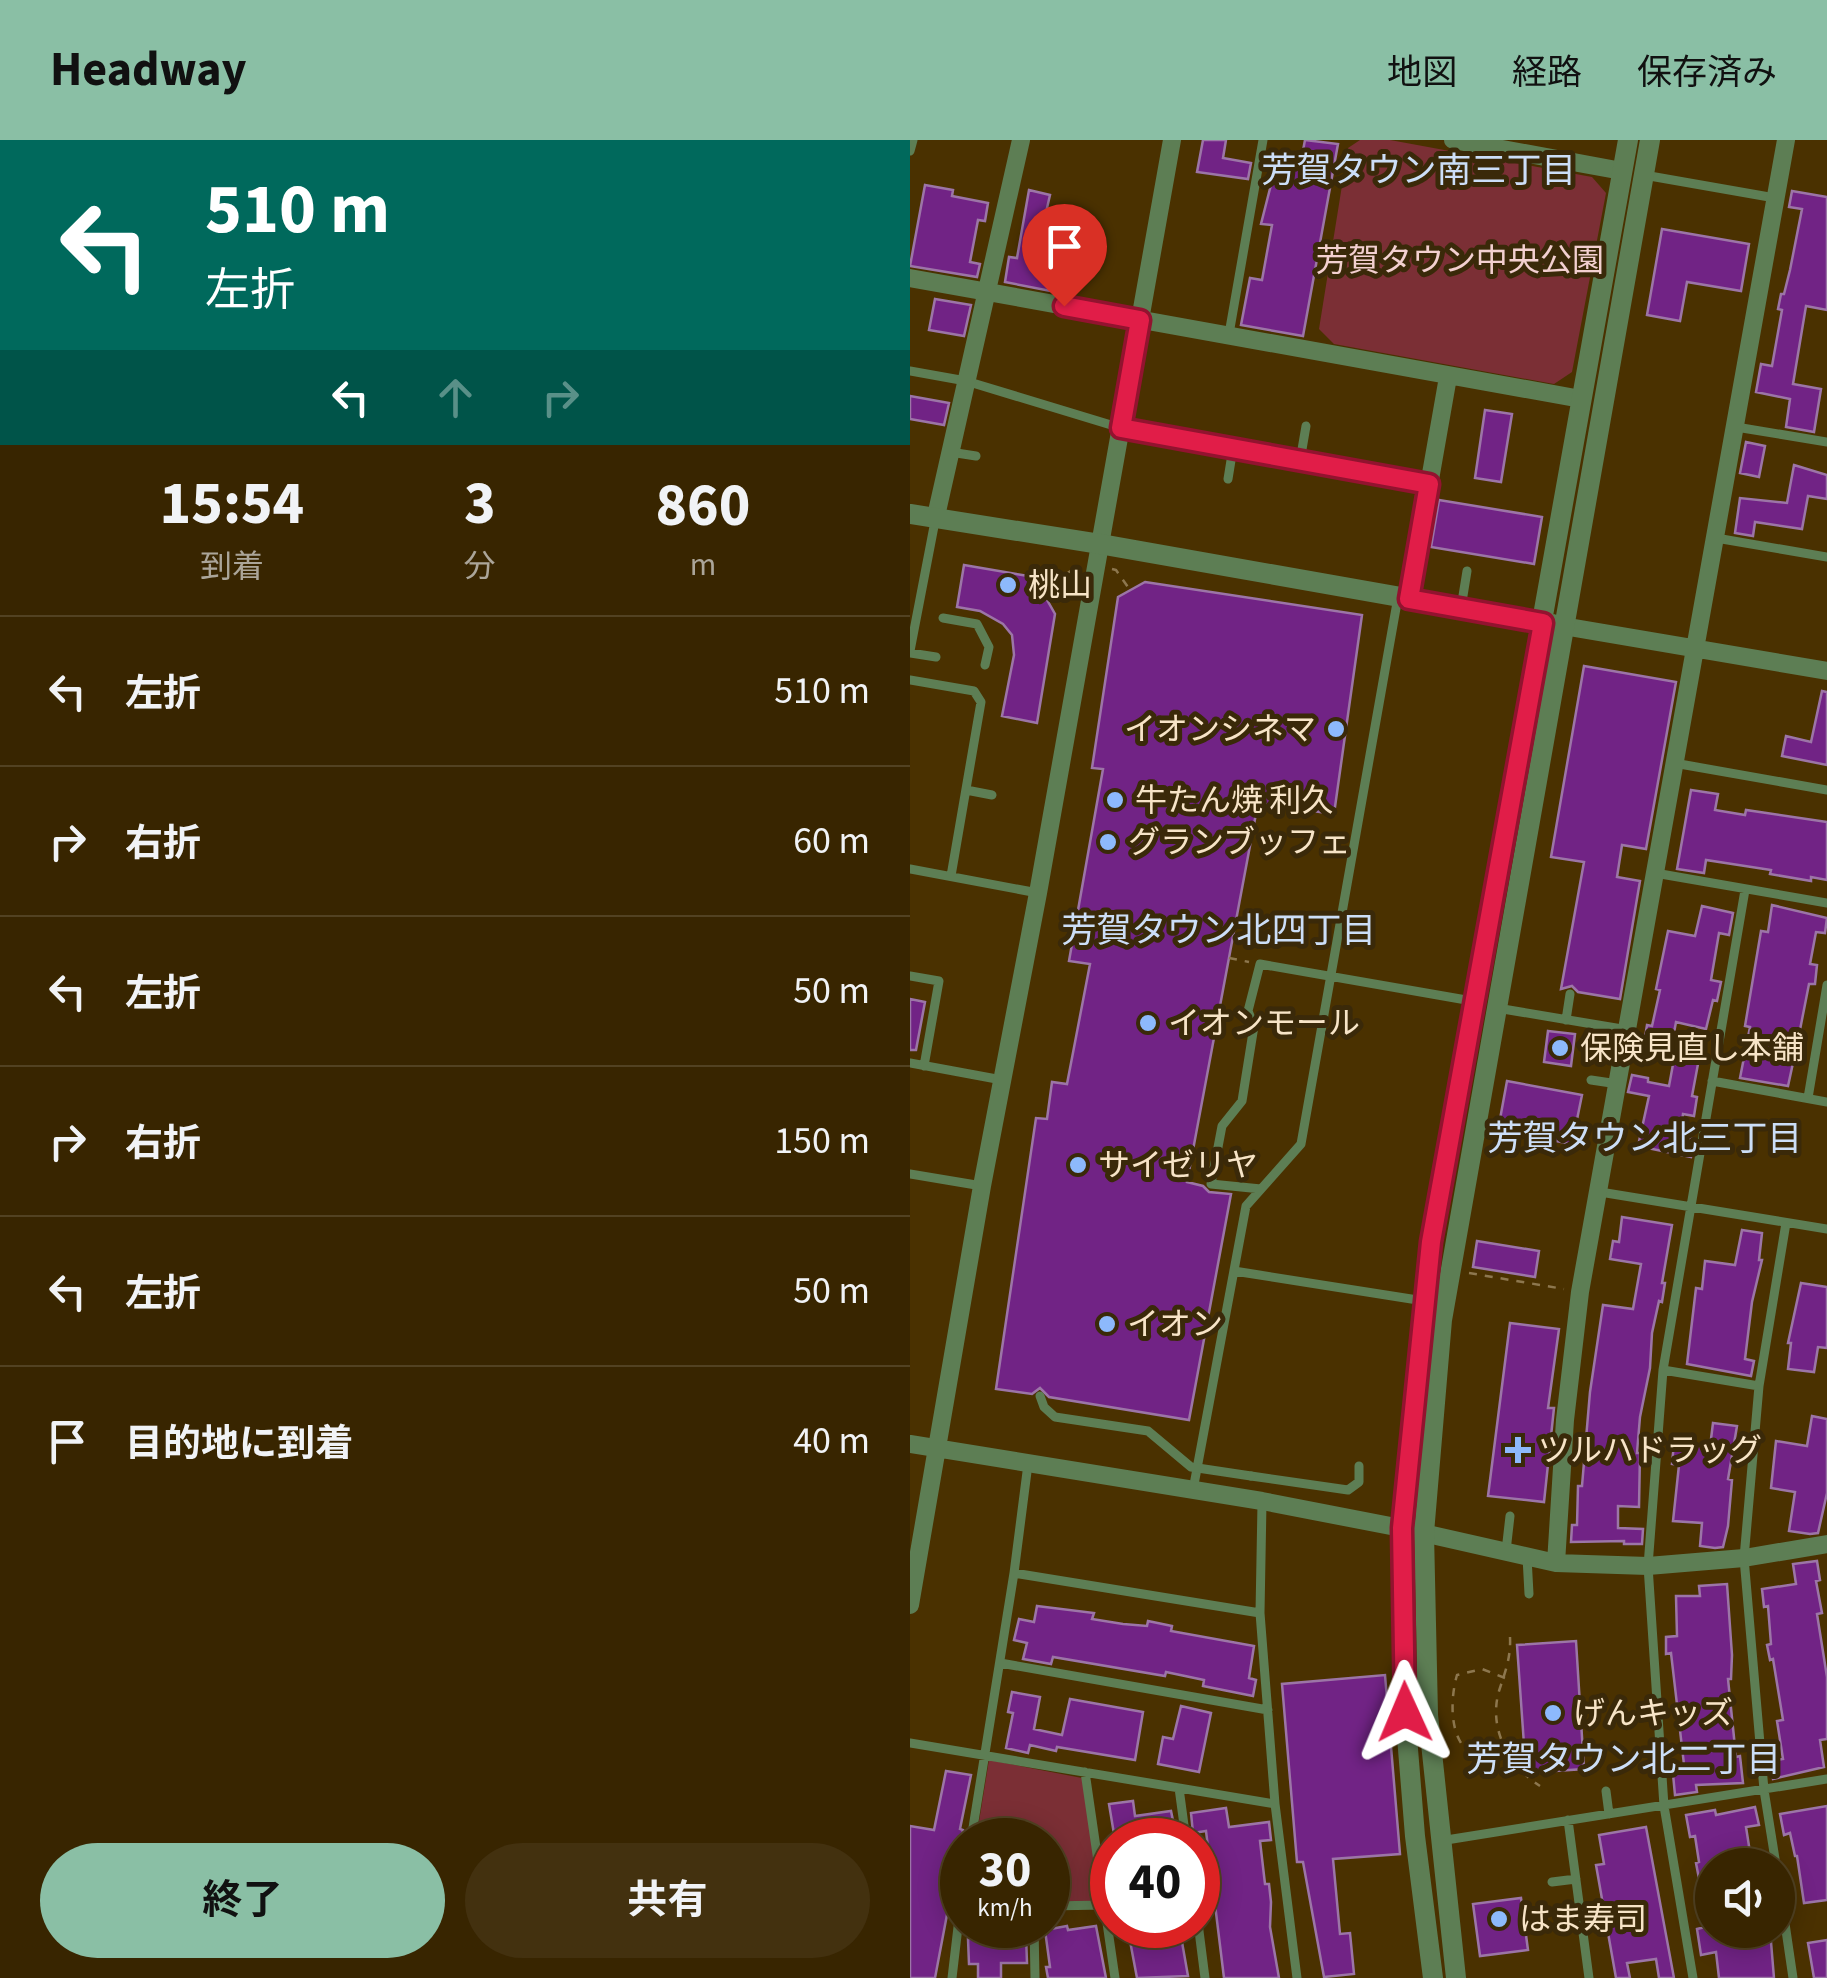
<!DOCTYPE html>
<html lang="ja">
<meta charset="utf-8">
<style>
body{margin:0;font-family:"Source Sans 3","Noto Sans JP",sans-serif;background:#43310f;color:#f1f3f6;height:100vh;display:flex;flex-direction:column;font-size:38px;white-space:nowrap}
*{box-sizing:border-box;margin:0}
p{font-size:32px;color:#aba599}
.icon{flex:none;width:55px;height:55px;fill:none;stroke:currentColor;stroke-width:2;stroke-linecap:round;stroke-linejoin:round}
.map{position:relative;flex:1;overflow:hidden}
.side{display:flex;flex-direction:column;background:#382500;width:910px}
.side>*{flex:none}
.banner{background:#00695c;color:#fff;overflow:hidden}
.tools{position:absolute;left:785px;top:1708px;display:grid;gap:20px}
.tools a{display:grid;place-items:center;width:100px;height:100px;border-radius:50%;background:#382500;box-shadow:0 5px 25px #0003,0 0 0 2px #524222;font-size:50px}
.speed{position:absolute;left:30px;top:1678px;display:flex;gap:20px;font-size:50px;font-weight:700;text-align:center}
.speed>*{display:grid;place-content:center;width:130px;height:130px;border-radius:50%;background:#382500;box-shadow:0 5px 25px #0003,0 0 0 2px #524222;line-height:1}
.speed small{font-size:25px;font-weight:400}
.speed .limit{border:15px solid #d22;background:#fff;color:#111}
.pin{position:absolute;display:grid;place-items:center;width:85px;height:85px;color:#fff;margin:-102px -42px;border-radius:50% 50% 50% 0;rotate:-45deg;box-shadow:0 0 10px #0007}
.pin .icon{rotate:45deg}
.me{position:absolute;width:110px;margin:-55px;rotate:359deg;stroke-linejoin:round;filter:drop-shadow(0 0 8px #0008)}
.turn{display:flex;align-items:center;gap:35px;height:210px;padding:0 40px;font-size:45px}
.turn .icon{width:130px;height:130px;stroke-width:2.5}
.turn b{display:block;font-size:70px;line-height:85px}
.lanes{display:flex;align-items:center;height:95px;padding:0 40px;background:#0003;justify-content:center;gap:50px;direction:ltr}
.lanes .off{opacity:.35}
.eta{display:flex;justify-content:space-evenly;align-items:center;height:170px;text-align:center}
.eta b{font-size:60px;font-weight:700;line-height:70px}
.button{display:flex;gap:20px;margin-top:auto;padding:20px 40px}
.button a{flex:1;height:115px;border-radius:60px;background:#8abfa5;color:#111;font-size:40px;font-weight:700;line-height:115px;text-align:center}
.button a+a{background:#43310f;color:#f1f3f6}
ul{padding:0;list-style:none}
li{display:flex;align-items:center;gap:30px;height:150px;padding:0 40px;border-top:2px solid #524222}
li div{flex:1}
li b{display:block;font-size:38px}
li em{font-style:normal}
header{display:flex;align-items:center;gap:60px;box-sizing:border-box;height:140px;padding:0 50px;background:#8abfa5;color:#111}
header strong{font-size:48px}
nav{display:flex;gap:55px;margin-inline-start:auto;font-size:35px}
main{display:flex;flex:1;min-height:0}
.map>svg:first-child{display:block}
.green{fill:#7b2f35}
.building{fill:#712385;stroke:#9c75a7;stroke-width:2.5}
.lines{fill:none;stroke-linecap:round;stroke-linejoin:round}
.path{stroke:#8d774e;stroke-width:2.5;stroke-dasharray:8 8;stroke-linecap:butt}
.service{stroke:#5d7e54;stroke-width:9}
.minor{stroke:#5d7e54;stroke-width:18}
.tertiary{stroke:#5d7e54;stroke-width:20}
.service-bridge{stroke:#5d7e54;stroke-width:9}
.route-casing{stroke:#92132f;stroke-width:25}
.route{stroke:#e11d48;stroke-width:18}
.poi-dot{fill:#8db9fc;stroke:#3a2909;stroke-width:4}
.labels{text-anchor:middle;stroke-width:10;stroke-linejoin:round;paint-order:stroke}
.park-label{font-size:32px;fill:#f3d0d0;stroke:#3a2909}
.poi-label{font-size:32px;fill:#f7e4c7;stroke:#3a2909;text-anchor:start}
.neighbourhood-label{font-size:35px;fill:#ccdef7;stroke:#3a2909}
</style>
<header>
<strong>Headway</strong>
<nav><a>地図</a><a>経路</a><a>保存済み</a></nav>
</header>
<main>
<section class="side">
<div class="banner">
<div class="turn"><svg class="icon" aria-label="left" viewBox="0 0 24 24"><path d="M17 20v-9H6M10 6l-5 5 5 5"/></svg><div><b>510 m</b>左折</div></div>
<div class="lanes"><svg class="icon" aria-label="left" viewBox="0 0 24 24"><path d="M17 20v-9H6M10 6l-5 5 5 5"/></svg><svg class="icon off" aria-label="ahead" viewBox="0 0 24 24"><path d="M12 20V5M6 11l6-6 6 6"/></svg><svg class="icon off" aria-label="right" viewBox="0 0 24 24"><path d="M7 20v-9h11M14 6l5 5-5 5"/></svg></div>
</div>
<div class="eta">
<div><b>15:54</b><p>到着</p></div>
<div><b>3</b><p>分</p></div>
<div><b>860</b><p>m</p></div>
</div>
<ul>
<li><svg class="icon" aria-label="left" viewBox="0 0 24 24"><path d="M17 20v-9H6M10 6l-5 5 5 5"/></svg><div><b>左折</b></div><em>510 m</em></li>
<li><svg class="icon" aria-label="right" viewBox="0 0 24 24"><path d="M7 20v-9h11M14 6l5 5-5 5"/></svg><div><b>右折</b></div><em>60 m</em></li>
<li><svg class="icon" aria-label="left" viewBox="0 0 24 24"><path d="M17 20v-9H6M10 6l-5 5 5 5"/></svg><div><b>左折</b></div><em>50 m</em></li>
<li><svg class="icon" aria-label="right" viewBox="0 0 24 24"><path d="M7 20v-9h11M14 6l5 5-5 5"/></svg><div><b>右折</b></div><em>150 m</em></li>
<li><svg class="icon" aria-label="left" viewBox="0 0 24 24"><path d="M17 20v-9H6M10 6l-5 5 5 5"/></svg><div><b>左折</b></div><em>50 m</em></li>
<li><svg class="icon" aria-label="arrive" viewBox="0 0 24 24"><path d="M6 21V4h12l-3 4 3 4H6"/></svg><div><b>目的地に到着</b></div><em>40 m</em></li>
</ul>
<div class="button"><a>終了</a><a>共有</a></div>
</section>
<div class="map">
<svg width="917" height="1838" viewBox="0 0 917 1838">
<rect width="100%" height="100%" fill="#4a3100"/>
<path class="green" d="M450,0H480L682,37L696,53L662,232L644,244L424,204L409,189L438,8Z
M79,1620L172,1638L191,1762L138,1761V1700H66Z"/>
<path class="building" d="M293,0H316L313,18L341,23L338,39L287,32Z
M395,0L428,4L393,196L331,185L340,138L352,140L362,85L351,84L365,29L356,28L359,15L391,21Z
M15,45L43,50L42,56L78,63L75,81L68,80L60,122L70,124L67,137L0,126Z
M119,50L140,55L131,94L135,95L134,99L160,103L151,153L95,142L99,117L107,118Z
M882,51L917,57V170L896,166L883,244L911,249L904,292L876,287L880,259L846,252L851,224L862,226L872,170L868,169L871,154H874L880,130L892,69L879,67Z
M752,89L839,104L831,151L777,142L770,181L737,175Z
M25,159L61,165L54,196L19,190Z
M0,256L39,263L34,285L0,279Z
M575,270L602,274L591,342L565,338Z
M836,302L855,306L849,337L830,333Z
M884,325L917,335V359L898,356L892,389L845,382L843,396L825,393L830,358L877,363Z
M529,360L632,377L624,424L521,407Z
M54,425L124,437L145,474L127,583L92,576L104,515L102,495L93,484L70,471L47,467Z
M235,442L452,475L424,674L348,663L277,1042L293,1046L299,1052L321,1054L279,1280L139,1257L130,1248L122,1254L86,1249L126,978L137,979L142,942L157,944L180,824L159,821L193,629L182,628L208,457Z
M674,526L766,542L736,709L712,705L707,737L730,741L710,859L668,852L662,846L651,849L674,722L641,717Z
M912,551L917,552V625L872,616L876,596L901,602Z
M781,650L808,654L805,670L835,675L836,670L917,682V740L901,737V741L860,734L861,730L796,720L794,733L767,729Z
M862,765L917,778L915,793L906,792L900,824L907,825L905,844H899L887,905L892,906L888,924L883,923L878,946L830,938L840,887L835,886L851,791L858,792Z
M792,766L823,773L819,795L809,793L801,840L811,842L807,861L803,860L796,889L766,882L761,909L734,904L737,885L742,886L750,850L746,849L758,791L785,796Z
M0,859L15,862L6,910H0Z
M638,891L665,894L661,926L634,922Z
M764,919L788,924L782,956L787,957L784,976L773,974L770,998L784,999L781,1017L728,1006L739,956L718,952L722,935L738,938V942L759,946Z
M597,941L672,955L662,1004L588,990Z
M712,1077L762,1085L752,1143H755L752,1162L749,1161L742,1193L740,1228L730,1277L727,1313H730L729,1367L708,1366V1388L733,1389L732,1404H714V1401L661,1402L662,1385H667L668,1346H672L680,1252L693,1165L723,1169L731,1124L700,1119L703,1101L709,1102Z
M832,1090L852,1093L849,1120H852L842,1162L835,1219L844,1221L841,1236L777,1224L786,1148L792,1149L795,1121L825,1125Z
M567,1101L629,1111L625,1137L563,1127Z
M891,1143L917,1147V1208L908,1207L904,1232L878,1229L881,1203H878Z
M600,1183L649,1189L638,1268H644L634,1362L578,1356Z
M902,1276L917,1279V1353L908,1393L900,1394L879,1391L885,1352L861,1348L866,1301L897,1306Z
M803,1283L827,1286L818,1339L822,1340L818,1386L813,1407L805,1408L790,1406L792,1383L763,1381L769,1325L762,1324L764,1303L800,1307Z
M907,1421L910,1440L906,1441L912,1473L907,1474L917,1537V1599L910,1600L914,1627L863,1639L860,1621L873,1619L867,1581L873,1580L863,1519L860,1520L857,1505L861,1504L858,1466L854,1467L852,1449L886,1444L883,1424Z
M817,1444L822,1515L821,1539H818L826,1617L830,1616L833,1643L786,1645L787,1652L765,1655L763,1634L775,1633L761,1513L756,1514V1497L767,1496L766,1456H790L789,1446Z
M127,1466L184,1473L182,1479L213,1484L237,1486L238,1481L262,1486L261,1491L344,1506L339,1538L346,1540L343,1556L293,1546L294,1540L256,1532L255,1536L143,1517L141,1524L113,1519L117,1503L104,1500L109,1479L124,1482Z
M666,1501L674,1629L616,1633L607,1505Z
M475,1535L490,1714L423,1719L430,1794L440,1793L444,1834L414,1837L393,1722H387L372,1544Z
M102,1552L130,1557L124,1589L152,1595L160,1559L233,1572L225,1620L147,1607L146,1611L120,1605L118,1613L96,1608L103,1573L98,1572Z
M271,1566L301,1573L289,1632L248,1624L253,1597L263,1599Z
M36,1631L61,1635L50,1689L53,1690L25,1838H0V1686L24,1690Z
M223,1661L225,1676L261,1671L267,1700H205L199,1664Z
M917,1666V1760L894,1763L887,1716H885L880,1693L874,1695L870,1674Z
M845,1667L849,1685L836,1687L842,1725H802V1790H860L864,1838H809L806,1812L791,1815L787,1789L795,1787L788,1749H791L786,1723L789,1722L785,1696L780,1697L776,1675L805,1670L806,1675Z
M316,1668L319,1687L359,1682L361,1700L350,1701L355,1744H359L361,1762L360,1787L369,1838H314L296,1691L283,1693L281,1673Z
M736,1687L764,1838H749L746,1819L717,1823L720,1838H706L686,1725L694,1724L689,1695Z
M611,1758L618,1810L570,1816L563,1764Z
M217,1785H234L235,1790L269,1785L278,1836L227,1838Z
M157,1786L158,1790L186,1786L196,1838H138L136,1827H140L135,1790Z
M94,1796H116L117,1823H91V1838H68V1824H59L58,1799Z
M917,1800V1838H904L898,1803Z"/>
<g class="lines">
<path class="path" d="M202,429L206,430L220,450
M131,450L170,425
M319,818L339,822
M559,1133L654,1149
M600,1497C601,1518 595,1532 589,1551C578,1589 599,1626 630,1646
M595,1538L572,1529L547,1535C540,1559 538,1604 566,1616C575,1620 589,1617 598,1617"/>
<path class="service" d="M0,11L3,0
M734,35L865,58
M319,194L353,0
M0,231L56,241L211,288L519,344
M826,287L917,302
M40,312L66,316
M390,321L396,286
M318,339L323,308
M806,398L917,417
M551,468L557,431
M33,478L67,484L79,507L75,525
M0,511L26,376
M0,513L26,517
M0,540L64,551L71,562L41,736
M764,623L917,650
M56,650L82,655
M0,729L128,753
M745,733L917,763
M0,836L29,841L14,926
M587,868L718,890
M656,880L660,854
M0,923L92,940
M681,940L708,944
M802,941L917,962
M898,958L917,845
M0,1034L72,1046
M351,1049L301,1044L312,986L332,961L344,886L338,871L350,824L562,861
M690,1052L917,1089
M324,1131L514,1161
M753,1230L849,1246
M341,1336L438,1350L449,1342V1326
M283,1350L336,1066L391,1004L488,457
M352,1363L350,1473L365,1664L387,1838
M596,1411L600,1376
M617,1417L619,1454
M104,1433L350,1473
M90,1523L358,1570
M0,1603L365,1664
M175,1632L205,1838
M269,1648L276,1700
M696,1651L699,1674
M658,1680L679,1838
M61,1700L104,1433L118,1324
M530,1701L917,1639
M866,1725L854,1650L834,1418L849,1246L876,1083
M868,1736L883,1838
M642,1742L666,1739
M138,1766L195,1765
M288,1783L295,1838
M124,1785L125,1838
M42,1838L52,1753
M783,1838L754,1666L738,1426L753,1230L835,750"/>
<path class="minor" d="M543,0L712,31
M0,138L671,259
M26,376L111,0
M499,459L538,237
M653,486L917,531
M0,1304L352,1361L491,1388L646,1423L738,1426L834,1418L917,1404
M646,1423L655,1280L670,1152L876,0
M0,1465L72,1046L128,753L262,0"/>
<path class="tertiary" d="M0,374L190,404L643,484
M523,1838L505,1696L495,1572L491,1388L521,1102L718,0
M546,1838L518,1575L514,1393L532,1180L740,0"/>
<path class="service-bridge" d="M130,1256L134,1267L145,1277L238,1291L281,1327L341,1336"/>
</g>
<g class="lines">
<g class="route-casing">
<path id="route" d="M154,166L230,180L211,288L519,344L499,459L633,483L521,1102L492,1388L495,1572"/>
</g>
<use href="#route" class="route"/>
</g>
<g class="poi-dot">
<circle cx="98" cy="445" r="10"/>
<circle cx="426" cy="589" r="10"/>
<circle cx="205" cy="660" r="10"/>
<circle cx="198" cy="702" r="10"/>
<circle cx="238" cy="883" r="10"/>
<circle cx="650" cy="908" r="10"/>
<circle cx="168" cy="1025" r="10"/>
<circle cx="197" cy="1184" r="10"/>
<path d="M603 1295h10v10h10v10h-10v10h-10v-10h-10v-10h10z"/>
<circle cx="643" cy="1573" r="10"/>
<circle cx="589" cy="1779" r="10"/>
</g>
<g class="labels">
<g class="park-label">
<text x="550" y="131">芳賀タウン中央公園</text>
</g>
<g class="poi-label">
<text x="118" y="456">桃山</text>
<text x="406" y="600" text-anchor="end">イオンシネマ</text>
<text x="225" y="671">牛たん焼 利久</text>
<text x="218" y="713">グランブッフェ</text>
<text x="258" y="894">イオンモール</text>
<text x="670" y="919">保険見直し本舗</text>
<text x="188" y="1036">サイゼリヤ</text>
<text x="217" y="1195">イオン</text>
<text x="628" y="1321">ツルハドラッグ</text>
<text x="663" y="1584">げんキッズ</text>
<text x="609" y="1790">はま寿司</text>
</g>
<g class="neighbourhood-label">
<text x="509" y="42">芳賀タウン南三丁目</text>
<text x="309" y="802">芳賀タウン北四丁目</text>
<text x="735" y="1010">芳賀タウン北三丁目</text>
<text x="714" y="1631">芳賀タウン北二丁目</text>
</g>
</g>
</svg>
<div class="tools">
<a><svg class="icon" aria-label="sound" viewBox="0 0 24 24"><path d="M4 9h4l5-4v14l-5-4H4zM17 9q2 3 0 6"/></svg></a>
</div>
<div class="speed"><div>30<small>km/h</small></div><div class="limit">40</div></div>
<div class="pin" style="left:154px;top:166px;background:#d93025"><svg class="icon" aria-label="arrive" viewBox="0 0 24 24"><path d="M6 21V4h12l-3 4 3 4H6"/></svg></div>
<svg class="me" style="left:495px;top:1572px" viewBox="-20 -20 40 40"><path d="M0-17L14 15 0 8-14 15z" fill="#e11d48" stroke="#fff" stroke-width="4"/></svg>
</div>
</main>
